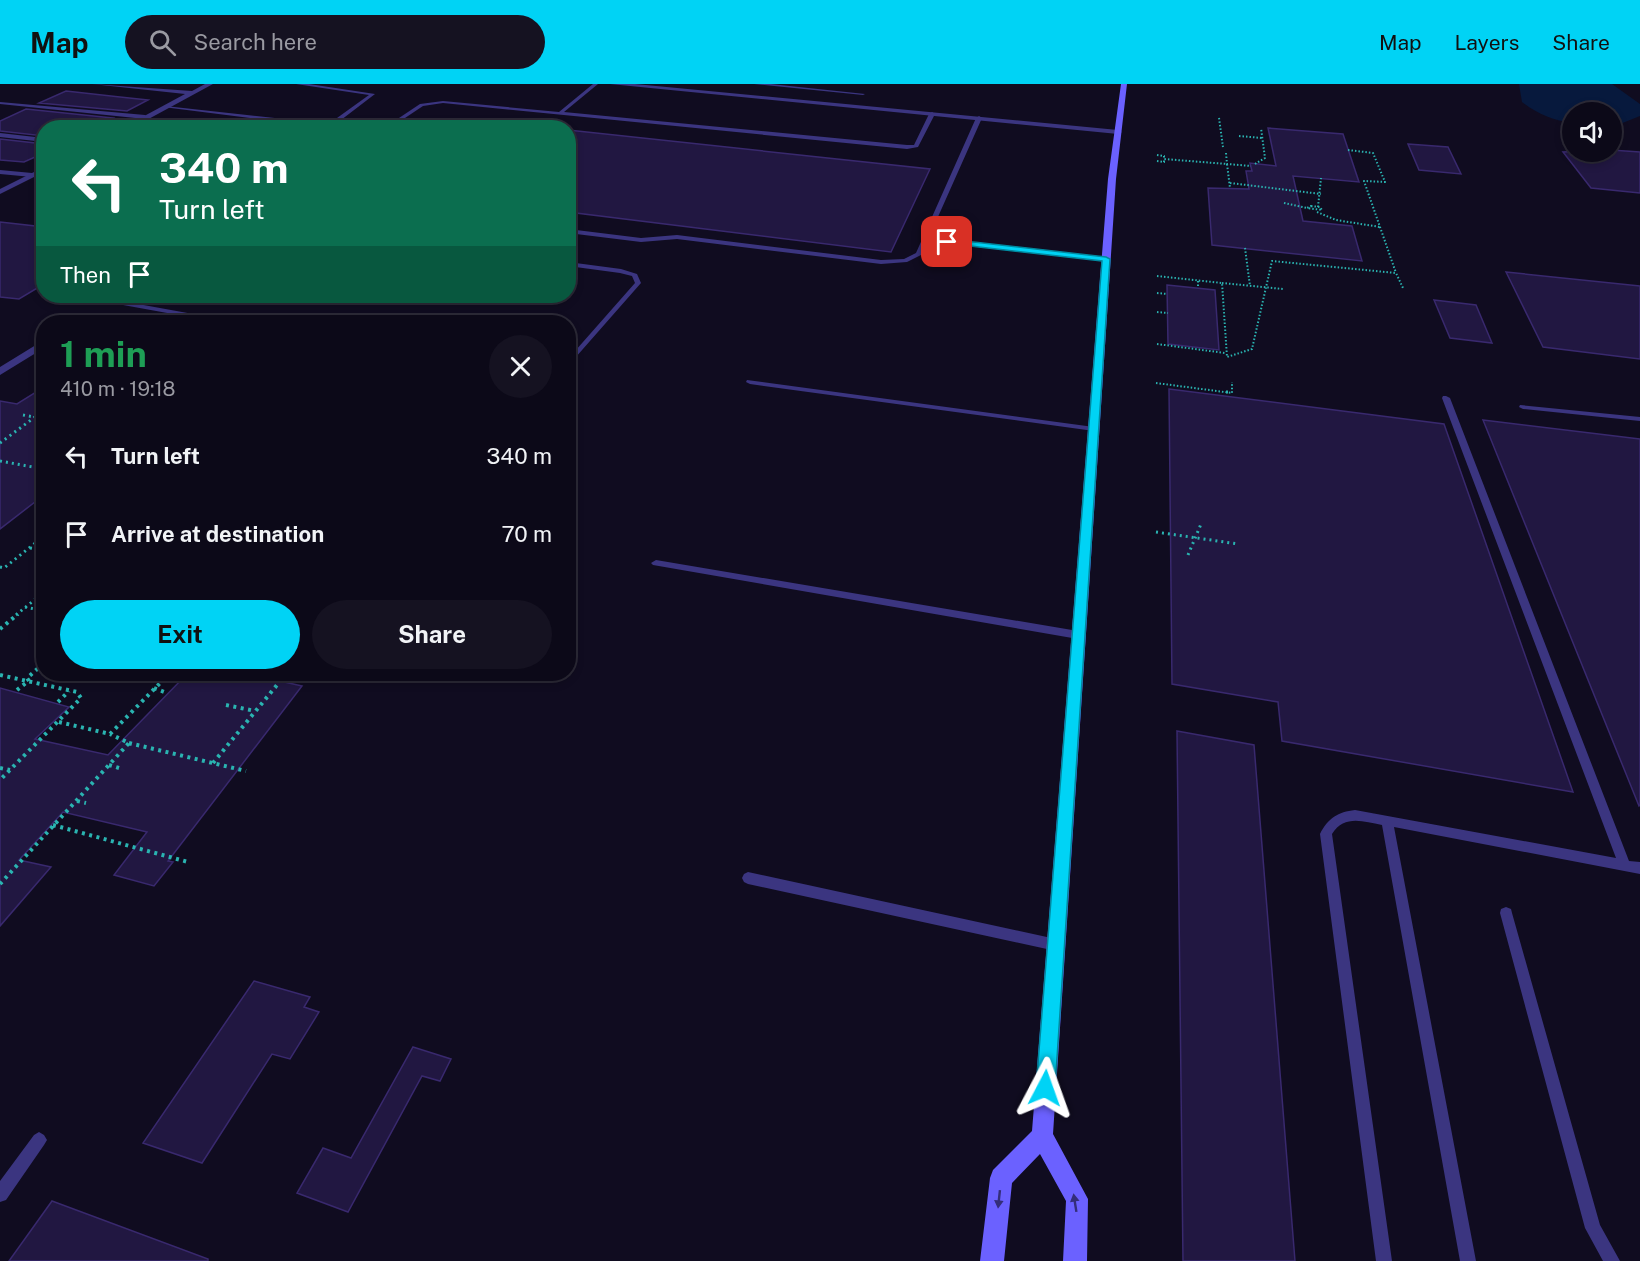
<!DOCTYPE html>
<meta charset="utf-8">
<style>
body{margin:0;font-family:"Public Sans",sans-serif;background:#151221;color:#f1f3f6;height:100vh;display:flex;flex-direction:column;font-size:22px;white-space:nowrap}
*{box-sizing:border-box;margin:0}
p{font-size:20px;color:#9a9aa2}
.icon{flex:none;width:33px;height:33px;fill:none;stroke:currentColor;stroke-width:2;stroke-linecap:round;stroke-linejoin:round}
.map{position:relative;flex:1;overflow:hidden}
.drawer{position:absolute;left:36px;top:231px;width:540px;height:366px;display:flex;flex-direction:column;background:#0c0918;border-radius:24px;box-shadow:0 3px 9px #0003,0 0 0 2px #2c2a37}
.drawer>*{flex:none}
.top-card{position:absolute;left:36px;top:36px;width:540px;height:183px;border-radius:24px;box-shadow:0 3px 9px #0003,0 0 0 2px #2c2a37;background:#0b6e4f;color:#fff;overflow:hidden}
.controls{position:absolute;left:1562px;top:18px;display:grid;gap:12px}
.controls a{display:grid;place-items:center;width:60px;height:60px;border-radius:50%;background:#0c0918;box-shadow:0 3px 9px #0003,0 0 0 2px #2c2a37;font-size:30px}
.pin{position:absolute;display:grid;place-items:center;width:51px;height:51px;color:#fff;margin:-26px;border-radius:12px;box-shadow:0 3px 9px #0006}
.me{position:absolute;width:66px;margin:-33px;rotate:4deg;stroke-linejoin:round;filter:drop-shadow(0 0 4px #0008)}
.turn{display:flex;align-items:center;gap:21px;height:126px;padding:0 24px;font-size:27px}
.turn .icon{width:78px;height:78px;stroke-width:2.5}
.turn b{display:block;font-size:42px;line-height:51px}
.then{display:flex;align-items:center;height:57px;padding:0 24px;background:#0003;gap:12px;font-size:22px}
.round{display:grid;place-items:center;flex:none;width:63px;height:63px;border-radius:32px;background:#151221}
.overview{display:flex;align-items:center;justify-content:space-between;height:102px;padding:0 24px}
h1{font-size:36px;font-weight:700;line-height:45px;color:#1e9e55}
.cta{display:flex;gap:12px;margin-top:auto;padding:12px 24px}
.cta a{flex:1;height:69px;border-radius:36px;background:#00d3f5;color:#111;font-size:24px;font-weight:700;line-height:69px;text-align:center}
.cta a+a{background:#151221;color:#f1f3f6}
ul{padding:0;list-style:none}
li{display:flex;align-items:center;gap:18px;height:78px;padding:0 24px}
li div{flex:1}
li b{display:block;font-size:22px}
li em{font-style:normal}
header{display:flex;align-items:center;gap:36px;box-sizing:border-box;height:84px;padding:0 30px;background:#00d3f5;color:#111}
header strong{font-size:28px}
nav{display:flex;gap:33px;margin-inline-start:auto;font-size:21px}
.search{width:420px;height:54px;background:#151221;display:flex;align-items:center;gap:15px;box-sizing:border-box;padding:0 21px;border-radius:33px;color:#9a9aa2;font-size:22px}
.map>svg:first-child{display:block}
.water{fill:#07193d}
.building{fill:#211741;stroke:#39296e;stroke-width:1.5}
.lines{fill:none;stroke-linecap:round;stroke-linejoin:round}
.path-far2{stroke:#2ab4b1;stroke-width:2;stroke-dasharray:1.5 2;stroke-linecap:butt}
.path-far1{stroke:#2ab4b1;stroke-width:3;stroke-dasharray:2 4;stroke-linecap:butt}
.path{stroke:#2ab4b1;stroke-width:4;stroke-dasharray:3 4.5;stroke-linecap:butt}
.lane{fill:#3b3580;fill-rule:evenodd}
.street{fill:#3b3580;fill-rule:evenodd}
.secondary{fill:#6b61ff;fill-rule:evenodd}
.oneway{fill:#342e79}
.route{fill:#00d3f5;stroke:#00899f;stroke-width:1.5}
</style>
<header>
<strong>Map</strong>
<div class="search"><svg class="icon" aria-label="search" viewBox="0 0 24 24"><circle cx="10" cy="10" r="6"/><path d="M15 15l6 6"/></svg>Search here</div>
<nav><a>Map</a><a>Layers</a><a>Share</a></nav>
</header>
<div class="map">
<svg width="1640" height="1177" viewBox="0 0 1640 1177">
<rect width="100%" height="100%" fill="#100c20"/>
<path class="water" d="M1519,0H1612L1640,20V32L1620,40L1611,41V28H1572V39C1552,36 1538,30 1522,18Z"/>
<path class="building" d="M66,7L120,13L148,16L127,27L39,19Z
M26,25L113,34L94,44H44V52L0,47V37Z
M1268,44L1343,50L1359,98L1293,92L1303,137L1352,142L1362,177L1212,161L1208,104L1249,105L1246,87H1252L1250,79L1276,82Z
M568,46L930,85L891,168L568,128Z
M0,55L44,60V69L24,78L0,76Z
M1408,60L1448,63L1461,90L1419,86Z
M1611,66L1640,68V109L1591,104L1563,68Z
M0,138L44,143V200L19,215L0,213Z
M1506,188L1640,202V275L1543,263Z
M1167,201L1215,206L1219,266L1168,260Z
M1434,216L1476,221L1492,259L1450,254Z
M44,303V411L0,445V317L17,320Z
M1169,305L1444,340L1573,708L1282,657L1278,618L1172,600Z
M1483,336L1640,355V721L1639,722Z
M187,590H249L302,602L168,777L173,778L154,802L114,791L147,748L63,728L19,776L51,783L0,842V604L69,623L35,655L108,671Z
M1177,647L1254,661L1295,1177H1183Z
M254,897L310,913L304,923L319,928L290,975L272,970L202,1079L143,1059Z
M413,963L451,975L440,997L422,992L348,1128L297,1109L323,1064L351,1074Z
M52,1117L208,1175V1177H9Z"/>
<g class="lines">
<path class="path-far2" d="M1219,34L1223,63
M1239,52L1262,54
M1348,66L1373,69L1385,98L1364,97L1396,189
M1226,69L1227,80L1251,82
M1157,71L1164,72V75L1227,80L1230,104
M1157,77L1164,78V75
M1255,80L1265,74L1261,44
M1230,99L1321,110
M1284,119L1307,124
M1311,122L1320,123L1322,126L1307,124Z
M1318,123L1321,94
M1317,128L1336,136L1380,143
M1245,164L1250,202
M1157,192L1222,199L1227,273L1252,265L1272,177L1396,189L1403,204
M1198,197V204
M1222,199L1283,205
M1157,209L1167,210
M1157,228L1168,229
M1157,260L1225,269
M1156,299L1232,309V298"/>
<path class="path-far1" d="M1226,308H1232
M23,331L34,333
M0,359L35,333L44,332
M0,377L44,385
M1156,448L1238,460
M30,464L36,465L38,491L44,492
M1188,471L1201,440
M0,483L4,484L44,452
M25,523L44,527
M16,531L44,508"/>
<path class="path" d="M0,545L18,530
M0,591L77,608L81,614L0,696
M29,597L27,594L44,579
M154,604L167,609
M17,606L27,598
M58,618L69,607
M226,621L255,627
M59,638L110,650L169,590
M129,659L246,687
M213,679L286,590
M109,681L119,684
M0,684L10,686
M77,717L86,719
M53,741L188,778
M0,800L129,659L110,650"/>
<path class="lane" d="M296,0H309L375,10L341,36L321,43L163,23L165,22L321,39L337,34L369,11Z
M593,0H598L564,28L907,61H914L929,30L932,28L935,30L918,63L907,65L443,19L423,22L390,44H384L420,20L443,17L559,28Z
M754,0H771L865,10L863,11Z
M0,18L145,31L148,33L145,35L0,20Z
M979,32L982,34L929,153L1106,173L1109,175L1108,176L928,157L921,171L907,178L881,180L677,155L641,158L568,149V145L641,154L677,151L881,176L904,175L916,169L976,34Z
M0,86L32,89L35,91L32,93L0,90Z
M568,178L621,185L637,190L641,199L568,282V275L635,199L632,192L620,189L568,182Z
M111,212H117L116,216L226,236L230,238H217L112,219L109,217Z
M747,296L1094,343L1098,345L1094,347L750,300L746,298Z
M1443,312H1446L1450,314L1629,777L1640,778V790L1394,743L1476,1177H1460L1382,741C1362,737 1344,731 1332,750L1392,1177H1376L1320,750C1328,734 1338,728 1355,726L1616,774L1442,314Z
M1520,321L1640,333V337L1523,325L1519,323Z
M656,476L1078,547L1083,551L1078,555L653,481L651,479Z
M748,788L1056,855L1061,857L1063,861L1061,865L1056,867L748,800L744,798L742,794L744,790Z
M1506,823L1511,825L1512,829L1600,1141L1620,1177H1603L1585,1144L1500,829L1501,825Z
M39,1048L44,1051L47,1056L44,1061L6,1116L0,1118V1097L34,1051Z"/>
<path class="street" d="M92,0L192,7L205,0H213L132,44H122L185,10Z
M610,0H635L1118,46L1122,48L1118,50Z
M0,49L44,54V58L0,53Z
M44,83V88L0,110V105Z
M94,233L113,236L114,238H80Z
M44,256V264L0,291V283Z"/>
<path class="secondary" d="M1121,0H1127L1116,95L1053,1050L1088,1115L1087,1177H1063L1066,1117L1040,1070L1012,1099L1004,1177H980L990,1094L993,1086L1032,1047L1108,95Z"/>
</g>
<defs><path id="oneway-solid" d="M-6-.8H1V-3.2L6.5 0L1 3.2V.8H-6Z" transform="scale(1.5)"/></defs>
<g class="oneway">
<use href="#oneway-solid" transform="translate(999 1115) rotate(96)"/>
<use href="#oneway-solid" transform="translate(1075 1119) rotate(-99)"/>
</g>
<path class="route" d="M947,155L1106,173L1110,175L1055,1004L1052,1011L1045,1014L1038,1011L1036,1004L1102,177L944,159L943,158Z"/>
</svg>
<div class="controls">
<a><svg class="icon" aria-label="sound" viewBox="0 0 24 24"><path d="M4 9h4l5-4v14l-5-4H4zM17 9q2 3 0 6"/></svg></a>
</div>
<div class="pin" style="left:947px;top:158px;background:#d93025"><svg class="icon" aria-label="arrive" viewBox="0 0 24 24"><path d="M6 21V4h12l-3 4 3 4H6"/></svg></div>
<svg class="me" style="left:1045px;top:1004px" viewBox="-20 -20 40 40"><path d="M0-17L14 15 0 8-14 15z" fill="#00d3f5" stroke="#fff" stroke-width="4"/></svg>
<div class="top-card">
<div class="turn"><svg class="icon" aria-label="left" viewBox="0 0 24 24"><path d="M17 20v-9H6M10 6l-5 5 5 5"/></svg><div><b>340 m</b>Turn left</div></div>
<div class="then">Then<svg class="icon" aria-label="arrive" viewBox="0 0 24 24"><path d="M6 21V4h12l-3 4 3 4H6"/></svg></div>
</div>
<section class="drawer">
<div class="overview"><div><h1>1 min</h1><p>410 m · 19:18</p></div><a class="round"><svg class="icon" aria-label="close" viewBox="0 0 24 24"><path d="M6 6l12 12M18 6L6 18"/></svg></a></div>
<ul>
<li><svg class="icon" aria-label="left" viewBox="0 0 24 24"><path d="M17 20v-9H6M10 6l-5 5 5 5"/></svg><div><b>Turn left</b></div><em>340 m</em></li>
<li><svg class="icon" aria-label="arrive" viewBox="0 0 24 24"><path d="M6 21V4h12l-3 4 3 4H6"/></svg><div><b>Arrive at destination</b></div><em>70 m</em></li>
</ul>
<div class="cta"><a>Exit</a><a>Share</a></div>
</section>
</div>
